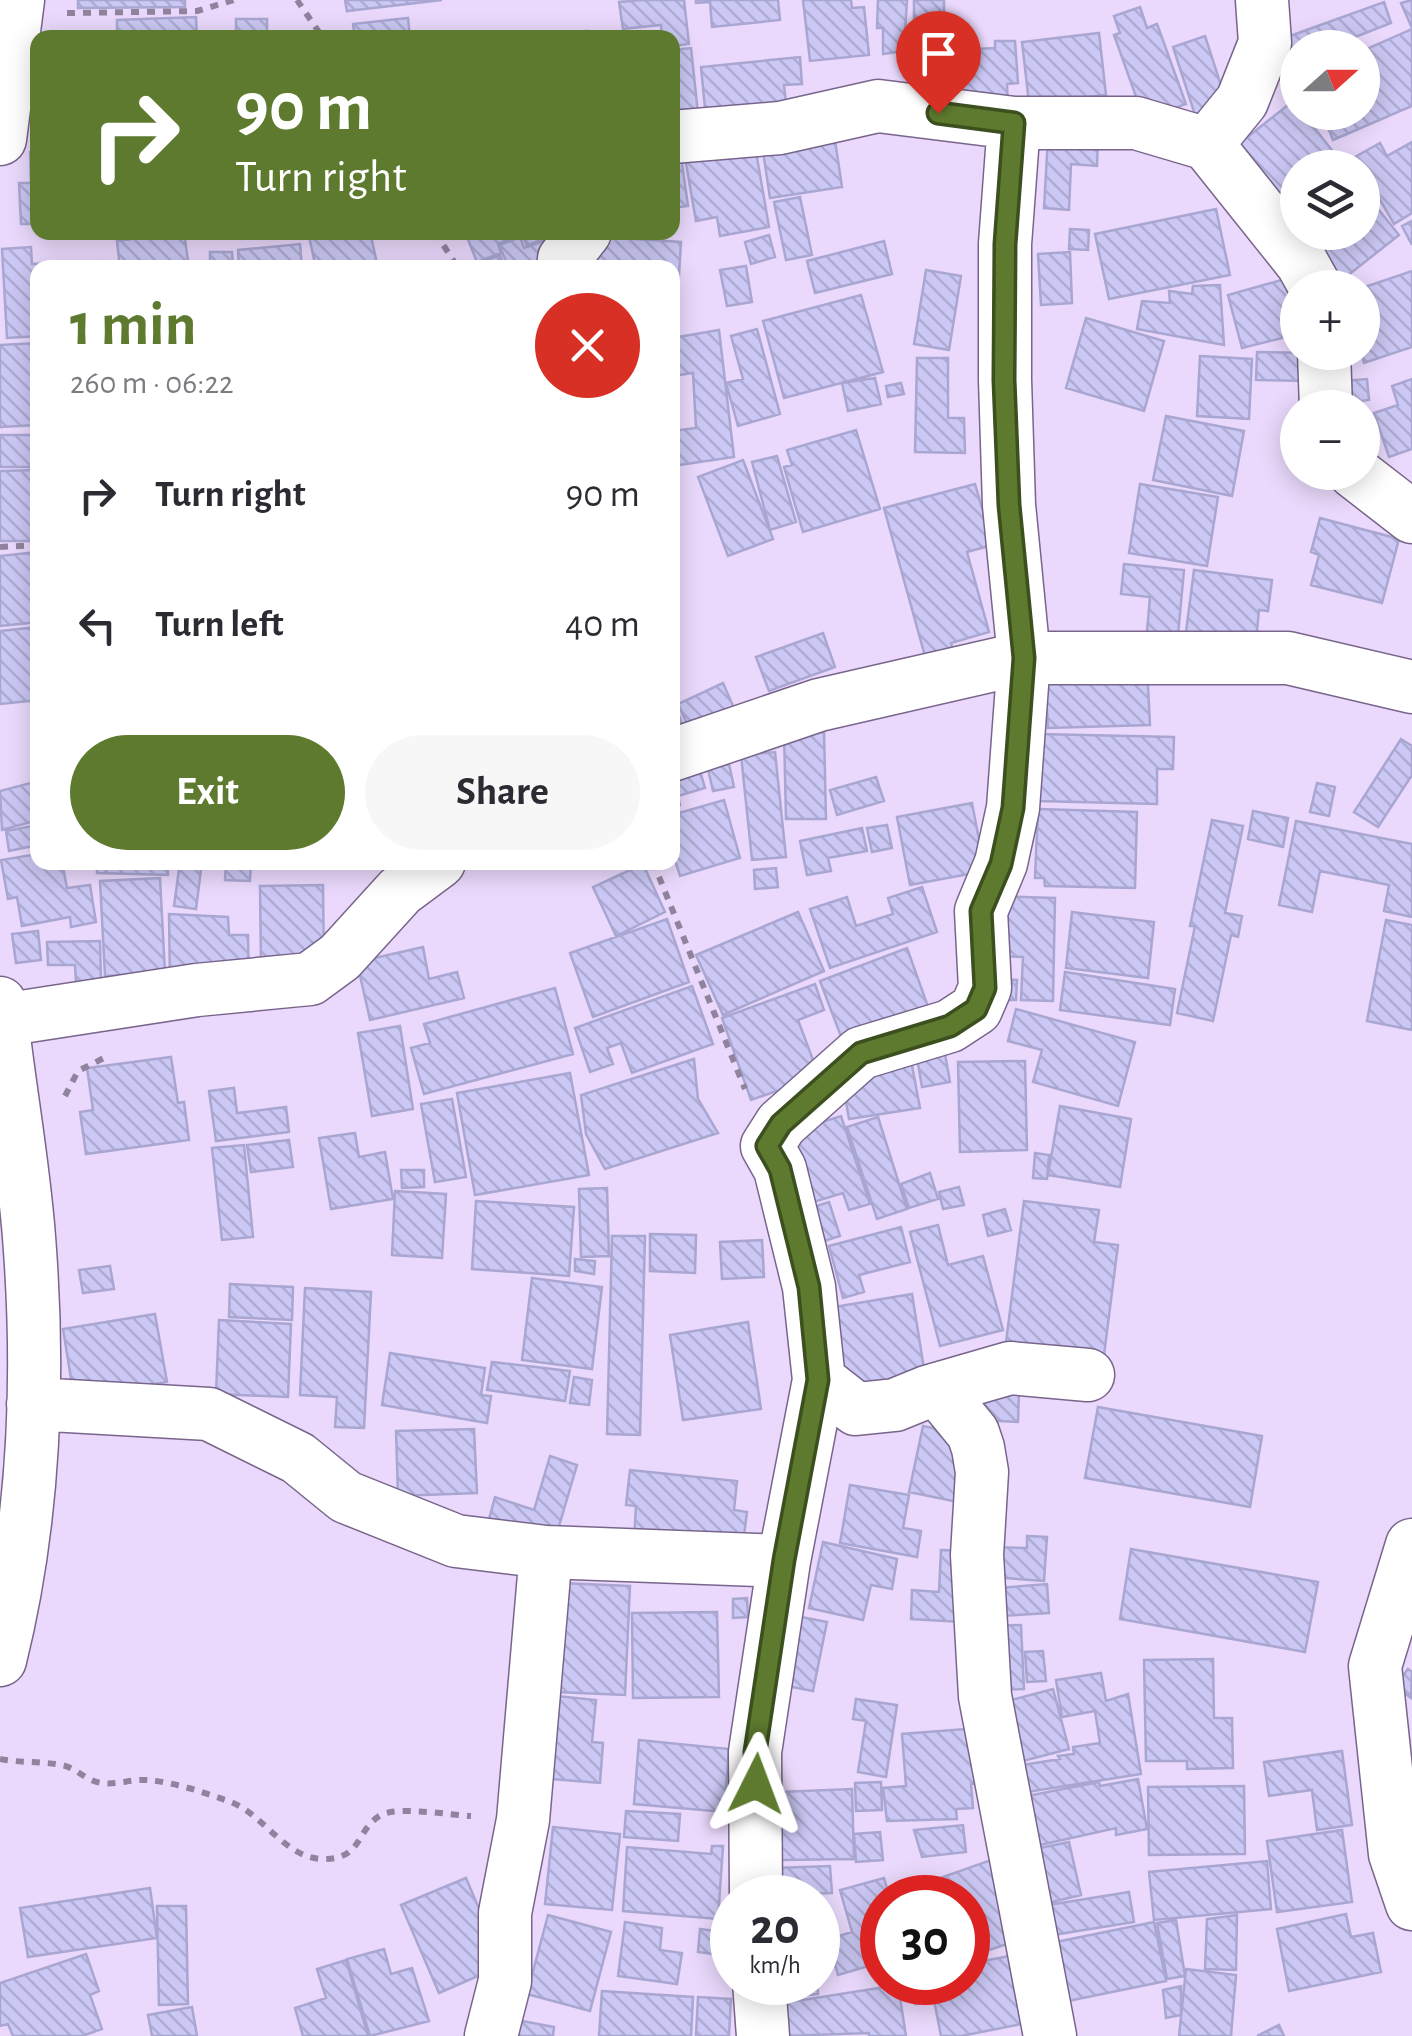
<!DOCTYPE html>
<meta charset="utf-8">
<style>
body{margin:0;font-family:"Alegreya Sans",sans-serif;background:#f7f7f7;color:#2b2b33;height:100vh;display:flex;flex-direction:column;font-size:38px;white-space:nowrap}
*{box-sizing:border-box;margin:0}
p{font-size:32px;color:#7c7c81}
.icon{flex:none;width:55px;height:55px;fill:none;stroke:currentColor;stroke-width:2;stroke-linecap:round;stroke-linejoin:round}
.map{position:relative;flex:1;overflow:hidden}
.drawer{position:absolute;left:30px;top:260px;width:650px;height:610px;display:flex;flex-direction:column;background:#fff;border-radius:20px;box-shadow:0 5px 25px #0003}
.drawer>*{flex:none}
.banner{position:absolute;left:30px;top:30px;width:650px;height:210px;border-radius:20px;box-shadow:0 5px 25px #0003;background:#5d7a2e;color:#fff;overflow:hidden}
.needle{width:65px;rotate:69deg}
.controls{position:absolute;left:1280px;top:30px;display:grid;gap:20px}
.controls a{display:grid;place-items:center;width:100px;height:100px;border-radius:50%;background:#fff;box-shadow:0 5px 25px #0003;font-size:50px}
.speed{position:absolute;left:710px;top:1875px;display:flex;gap:20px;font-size:50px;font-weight:700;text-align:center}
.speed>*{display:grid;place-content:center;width:130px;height:130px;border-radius:50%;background:#fff;box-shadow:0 5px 25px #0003;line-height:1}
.speed small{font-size:25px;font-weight:400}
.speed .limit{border:15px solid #d22;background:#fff;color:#111}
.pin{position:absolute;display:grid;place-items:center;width:85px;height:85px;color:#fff;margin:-102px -42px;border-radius:50% 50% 50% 0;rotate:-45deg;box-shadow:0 0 10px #0007}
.pin .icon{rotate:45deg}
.me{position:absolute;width:110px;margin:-55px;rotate:3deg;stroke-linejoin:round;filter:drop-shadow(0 0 8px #0008)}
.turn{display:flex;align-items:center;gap:35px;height:210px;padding:0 40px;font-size:45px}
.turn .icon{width:130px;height:130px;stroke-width:2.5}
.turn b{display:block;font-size:70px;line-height:85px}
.round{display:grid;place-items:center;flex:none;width:105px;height:105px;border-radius:52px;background:#f7f7f7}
.overview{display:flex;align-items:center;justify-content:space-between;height:170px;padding:0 40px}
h1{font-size:60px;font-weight:700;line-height:75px;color:#5d7a2e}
.cta{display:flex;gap:20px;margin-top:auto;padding:20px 40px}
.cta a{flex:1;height:115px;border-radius:60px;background:#5d7a2e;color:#fff;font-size:40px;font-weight:700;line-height:115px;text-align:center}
.cta a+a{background:#f7f7f7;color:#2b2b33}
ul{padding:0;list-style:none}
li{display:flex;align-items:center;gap:30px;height:130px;padding:0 40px}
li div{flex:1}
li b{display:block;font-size:38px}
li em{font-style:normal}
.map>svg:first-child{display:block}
.building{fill:url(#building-back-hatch);stroke:#a9a7d2;stroke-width:2.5}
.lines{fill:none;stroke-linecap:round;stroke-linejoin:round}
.minor-casing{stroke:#79658b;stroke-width:55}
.path{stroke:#90839d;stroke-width:6;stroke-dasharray:8 8;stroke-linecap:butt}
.minor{stroke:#fff;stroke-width:52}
.route-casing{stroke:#3c4f1e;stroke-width:25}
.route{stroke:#5d7a2e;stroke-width:18}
</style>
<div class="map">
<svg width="1412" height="2036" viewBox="0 0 1412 2036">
<defs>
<pattern id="building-back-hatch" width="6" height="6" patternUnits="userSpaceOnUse" patternTransform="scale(2.5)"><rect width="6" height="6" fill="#cbc8f5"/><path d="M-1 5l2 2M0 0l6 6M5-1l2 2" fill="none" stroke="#aeacd2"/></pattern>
</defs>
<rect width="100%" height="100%" fill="#ead9fc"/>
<path class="building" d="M78,0H185V7L78,8Z
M345,0H442L347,11Z
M643,0H684L689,44L672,46V38H662L661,25L623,29L619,2Z
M696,0H778L780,20L712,27L710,2L696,3Z
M803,0H851L852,8L864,7L869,55L810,61Z
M878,0H907L904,51L883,54V28H877Z
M914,0H944V20H914Z
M1412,0V28L1401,3Z
M1384,2L1391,23L1350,39L1353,47L1298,48V67L1287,37Z
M1140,7L1147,28L1157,24L1186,104L1144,119L1114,35L1120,33L1114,16Z
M196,17L197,38H117V20Z
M408,18L410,38H355L353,24Z
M236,19H267V38H236Z
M1412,29V106L1333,140L1322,112H1362V51Z
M587,31V38H525Z
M1099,33L1106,95L1029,103L1022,42Z
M1205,36L1228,107L1196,118L1173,47Z
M995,41H1015L1018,83L1007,84L1008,108L946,111L945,86L919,87L917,52L995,48Z
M691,48L699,123L672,126V50Z
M800,57L802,84L784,85L788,121L707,129L701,67Z
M1293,101L1298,112H1302L1338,158L1326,168H1298V190L1274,208L1230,151Z
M833,127L842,187L770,198L761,138Z
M1048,137L1098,140L1097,166L1071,164L1069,210L1044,208Z
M754,140L769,227L720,236L717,217L696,221L684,152Z
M1412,142V213L1394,224L1355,157L1380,143L1387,156Z
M680,149L688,206L672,208V150Z
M30,152H38V224H21L19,183H31Z
M1362,189L1399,235L1337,284L1317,257L1348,232H1362Z
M800,197L812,255L786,260L774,202Z
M1216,209L1230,275L1109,299L1095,234Z
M1412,221V245L1402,226Z
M1070,229L1089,230L1088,250L1069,249Z
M184,232L189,268H120L117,241Z
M308,232H370L378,268H316Z
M465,232H516L517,235L498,244L501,253L477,262Z
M521,232H559L527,246Z
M769,235L775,257L751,264L745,242Z
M590,236L681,242L677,309H672V268H588Z
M520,237L524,248L549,239L539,268H509L499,245Z
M884,241L892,274L815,293L807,261Z
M300,244L302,268H239L238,250Z
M31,247L32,264L102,261V268H38V336L7,338L2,249Z
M210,252H232L233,268H210Z
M1070,252L1072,303L1041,305L1038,254Z
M500,255L505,268H479L478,264Z
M746,266L752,302L727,306L720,270Z
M926,270L961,276L949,350L914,344Z
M1412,271V347L1364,363L1361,352L1362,288Z
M1285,279L1298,334L1242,348L1228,295Z
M1220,285L1224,345L1137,329L1142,301L1170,303L1169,291L1192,294L1193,286Z
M861,295L883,372L784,398L763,321Z
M1086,318L1164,341L1144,411L1066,388Z
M757,329L780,414L738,426L726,383L743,379L731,336Z
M719,330L734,457L672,466V431L696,428L693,373L672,376V338Z
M38,343V425L0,427V345Z
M1257,352L1309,353L1308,381L1256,380Z
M1200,356L1252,359L1249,419L1197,416Z
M917,358H948V418H964L965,453L915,452Z
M875,378L881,404L848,411L842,383Z
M1367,379L1369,400L1345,403L1343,381Z
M1412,379V449L1389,457L1374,413L1398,405L1392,386Z
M901,383L904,394L888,397L886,386Z
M1362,411H1368L1367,454H1362Z
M1166,416L1244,431L1232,496L1153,480Z
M856,430L880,509L803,532L784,467L792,465L787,450Z
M0,435H38V467H0Z
M777,456L796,522L770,530L752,462Z
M743,460L773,539L728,556L698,477Z
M38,470V541H0V471Z
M975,484L993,545L967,552L989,632L951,643L956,660L928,667L884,508Z
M1140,484L1218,497L1207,566L1129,553Z
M1320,518L1399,539L1382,603L1311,585L1319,555L1311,552Z
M38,552V622L0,626V556Z
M1124,564L1184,570L1177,646L1146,643L1150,597L1121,594Z
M1194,570L1272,580L1268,611L1259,610L1256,641L1186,632Z
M38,627V700L0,704V631Z
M823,633L835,667L769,691L756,657Z
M1147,666L1150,725L1048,728L1045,671Z
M723,683L741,724L696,744L678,704Z
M672,697L690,744L672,750Z
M784,732H824L826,819H786Z
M1039,734L1174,737L1173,769H1157V804L1037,801Z
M1401,739L1412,746V775L1378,827L1354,812Z
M775,752L786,857L752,860L741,755Z
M697,761L705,788L678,796L680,805L672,807V790L678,789L672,772Z
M729,764L734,787L713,791L708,769Z
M876,777L884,801L837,815L830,790Z
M38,781V820L2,830L0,791Z
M1317,783L1335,787L1329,816L1310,812Z
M724,800L740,858L680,876L672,851V815Z
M972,803L985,871L910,885L897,817Z
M1038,809L1137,812L1135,888L1045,886L1044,878H1035Z
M1253,811L1288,818L1283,847L1248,839Z
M1212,820L1243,826L1225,913L1242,916L1238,937L1231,935L1213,1021L1177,1013L1195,926H1190Z
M1296,821L1412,844V917L1384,911L1389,885L1320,871L1312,912L1279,905Z
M38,825V845L9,851L6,831Z
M887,825L892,848L872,852L867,828Z
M862,828L867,851L828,858L831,871L807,875L800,841Z
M38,854V862H62L67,888L90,885L96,922L71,927L70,917L22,926L17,897L8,899L1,860Z
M97,862H168V875L97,873Z
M180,862H202L196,909L174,906Z
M226,862H251L250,881L225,880Z
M643,864L665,912L616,936L593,887Z
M776,868L778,887L755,889L754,870Z
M160,878L165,973L105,976L100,881Z
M323,885L324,966L261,967L260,886Z
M922,887L937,932L830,968L810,909L847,897L856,926L893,914L888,898Z
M994,896L1055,898L1053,1001L1021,1000L1023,957L992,956Z
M798,912L824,971L723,1015L696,955Z
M1072,912L1154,922L1148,978L1066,968Z
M169,914L228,917L229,935H248L249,982L170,983Z
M667,919L689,982L593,1017L570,953Z
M1386,920L1412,925V1030L1367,1021Z
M38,931L41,960L16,963L12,934Z
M100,941L101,981L76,982L75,965H48L47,942Z
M423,947L429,979L457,972L464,998L370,1020L357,962Z
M907,948L931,1015L845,1047L820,981Z
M1065,972L1175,989L1170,1025L1060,1010Z
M999,979L1017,980L1016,1000H1000Z
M815,984L824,1010L798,1020L819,1076L751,1100L722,1018Z
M692,986L713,1044L632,1073L621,1043L607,1048L613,1064L590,1072L575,1028Z
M555,988L573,1054L424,1094L411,1048L430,1043L424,1024Z
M1016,1009L1135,1042L1118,1106L1033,1082L1042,1050L1008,1041Z
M400,1026L413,1109L372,1116L358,1033Z
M945,1054L950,1082L922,1087L917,1058Z
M171,1057L178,1103L184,1102L189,1140L86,1154L80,1112L93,1110L87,1068Z
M694,1059L698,1099L718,1133L605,1169L586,1134L581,1095Z
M911,1060L920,1108L849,1119L841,1073Z
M1025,1061L1027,1150L960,1152L958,1062Z
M570,1073L589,1175L475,1195L457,1093Z
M234,1088L237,1113L286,1107L289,1132L216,1141L209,1091Z
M452,1099L466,1177L435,1182L421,1104Z
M1060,1106L1131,1119L1120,1187L1048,1175Z
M841,1116L870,1204L849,1210L843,1193L810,1203L787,1133Z
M878,1117L907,1209L877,1219L847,1127Z
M355,1133L359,1157L385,1152L393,1199L331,1209L319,1138Z
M289,1140L293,1167L251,1172L247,1145Z
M244,1145L253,1237L222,1240L212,1148Z
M1035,1153L1049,1155L1047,1179L1033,1178Z
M401,1170H424V1187L402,1188Z
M930,1173L938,1199L909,1208L901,1184Z
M959,1187L964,1205L943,1209L939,1192Z
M607,1188L609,1256L581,1257L579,1189Z
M395,1191L446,1194L442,1258L392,1255Z
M476,1201L574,1207L569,1276L472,1269Z
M1024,1201L1099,1210L1094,1242L1118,1245L1103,1363L1005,1350Z
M829,1202L840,1236L815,1244L804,1210Z
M1005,1209L1011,1230L988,1236L983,1215Z
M938,1225L948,1265L983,1256L1003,1330L940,1346L910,1232Z
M901,1227L910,1262L859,1275L864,1292L843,1298L829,1246Z
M650,1234L696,1235L695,1273L650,1271Z
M612,1236H645L640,1435L607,1434Z
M762,1240L764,1277L722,1279L720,1242Z
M575,1259L595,1261L594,1274L575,1271Z
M110,1266L114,1289L83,1293L79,1270Z
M532,1278L602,1287L592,1369L522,1360Z
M230,1284L293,1287L292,1320L229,1317Z
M305,1288L371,1292L364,1428L335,1427L337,1397L300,1395Z
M912,1294L926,1381L847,1394L834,1307Z
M155,1314L167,1382L74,1397L63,1329Z
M219,1320L291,1324L288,1397L216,1394Z
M748,1322L761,1409L683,1420L670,1335Z
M390,1353L485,1368L481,1395L491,1396L487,1423L382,1405Z
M492,1362L570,1371L565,1401L487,1390Z
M574,1377L592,1380L589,1405L570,1403Z
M965,1386L1019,1389L1018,1422L964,1419Z
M1098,1407L1262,1436L1250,1507L1085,1478Z
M923,1426L972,1436L958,1502L909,1492Z
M474,1429L477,1493L398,1496L396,1431Z
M550,1456L577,1465L554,1543L488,1523L495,1497L534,1510Z
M630,1470L737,1481L734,1510L747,1512L742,1551L634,1540L636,1506L626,1505Z
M850,1485L909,1495L903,1528L921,1531L917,1557L840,1543Z
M1027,1536L1047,1537L1044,1581L991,1577L992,1547L1027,1548Z
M823,1542L897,1559L892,1589L871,1585L863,1620L809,1608Z
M1131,1549L1318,1582L1305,1652L1120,1619Z
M941,1550L967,1551L962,1622L911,1619L912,1590L939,1592Z
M560,1583L630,1586L625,1695L556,1692Z
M1047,1584L1049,1613L1001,1616L999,1588Z
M747,1598L748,1617L733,1618V1599Z
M717,1612L719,1697L633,1698L632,1613Z
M796,1616L827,1622L813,1691L782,1685Z
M1021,1625L1024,1689L990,1690L987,1626Z
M1043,1651L1046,1681L1027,1682L1025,1652Z
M1213,1659L1214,1718H1232L1233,1768L1187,1769V1761H1146L1144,1660Z
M1408,1669L1412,1672L1411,1698L1395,1686Z
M1101,1673L1106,1701L1128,1694L1141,1774L1015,1794L1010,1767L1060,1759L1058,1756L1074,1754L1073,1747L1100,1743L1095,1711L1062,1717L1056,1680Z
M1053,1689L1069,1749L1007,1765L992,1705Z
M547,1695L596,1700L592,1742L603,1743L600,1783L540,1778Z
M856,1699L897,1705L886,1777L858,1772L866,1721L853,1719Z
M978,1728L983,1783L971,1784L973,1808L956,1809L957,1819L887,1821L883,1788L906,1786L902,1734Z
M639,1740L729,1749L724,1812L634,1804Z
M1342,1751L1352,1825L1317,1830L1312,1790L1269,1796L1264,1762Z
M1138,1779L1147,1829L1116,1835V1828L1022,1849L1012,1799L1099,1782L1100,1786Z
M881,1782L882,1810L856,1811L855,1783Z
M1244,1786L1245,1854L1149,1855L1148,1787Z
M852,1789L854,1859L782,1860L780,1792Z
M626,1811L680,1814L678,1841L624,1837Z
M963,1825L966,1852L922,1857L914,1830Z
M553,1827L620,1834L612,1910L545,1904Z
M1342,1830L1352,1902L1277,1912L1267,1841Z
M880,1832L883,1860L856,1862L854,1834Z
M1069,1842L1081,1895L1048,1903L1035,1849Z
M712,1846H723L718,1919L623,1911L627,1847L711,1854Z
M991,1860L1019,1940L968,1957V1898H928L923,1884Z
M1267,1861L1271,1909L1154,1920L1149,1872Z
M830,1866L832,1893L777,1895L775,1868Z
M466,1878L503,1965L439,1993L401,1905Z
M884,1878L890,1898H882V1962L838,1975L828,1939L852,1932L840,1890Z
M150,1888L157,1938L28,1957L20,1908Z
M1129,1892L1134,1922L1053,1935L1048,1905Z
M157,1906H186L188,2004L159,2005Z
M1346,1914L1351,1937L1373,1933L1381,1972L1289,1991L1277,1929Z
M548,1915L611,1932L590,2011L527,1994Z
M1237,1915L1236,1970L1205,1969L1207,1919Z
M1176,1920L1185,1976L1167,1979L1157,1923Z
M625,1922L662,1928L660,1950L682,1953L677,1984L618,1976Z
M1154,1922L1166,1981L1068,2001L1056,1942Z
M700,1929L731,1933L729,1956L698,1952Z
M384,1949L391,1974L412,1968L429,2021L370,2036L347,1959Z
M1024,1953L1037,2021L961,2036H941L934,2000L915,2004L912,1982H968V1964Z
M86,1954L99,1991L90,1995L102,2029L82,2036H13L8,2024L0,2026V1983Z
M346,1960L368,2036H303L295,2008L326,1998L317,1969Z
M1186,1969L1236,1975L1231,2036H1179Z
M781,1982H817L818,1994L783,1998Z
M898,1985L906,2036H869V2033L784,2036L783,2003Z
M1181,1986V2015L1166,2018L1163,1990Z
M602,1991L693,1997L691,2036H599Z
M698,1997L731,1999L729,2036H696Z
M192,2007L197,2036H152L148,2015Z
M507,2018L554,2027L553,2036H504Z
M1279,2025L1284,2036H1257Z"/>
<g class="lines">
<g class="minor-casing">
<path id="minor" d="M672,137L780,128L878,106L1014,123H1136L1207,144L1302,263L1316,288
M0,139L18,0
M1207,144L1242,101L1265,43L1262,0
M563,268L564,259L585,232
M1324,352L1326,408
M1354,472L1412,517
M672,755L819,705L1024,658H1288L1412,687
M0,1003C8,1081 23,1158 29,1237C40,1376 34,1524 0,1660
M2,1020L197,990L310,979L340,957L400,891L439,862
M819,1380L856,1409L895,1405L927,1392L1010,1368L1088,1375
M937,1389L973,1433L978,1448L982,1472L977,1555L985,1696L1050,2036
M33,1404L209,1414L298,1458L346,1497L456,1541L546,1552L784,1561
M1412,1545L1375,1666L1395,1854L1412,1904
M756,1898L755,1752L784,1561L819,1380L809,1287L780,1169L767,1146L781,1124L861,1053L950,1026L976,1009L985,988L981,911L1001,863L1013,808L1024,658L1009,505L1005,380V244L1014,123
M759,1982L763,2036
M491,2036L505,1981V1913L523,1820L546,1552"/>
</g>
<path class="path" d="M297,0L323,38
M67,13L197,11L234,0
M435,232L458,268
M0,547L38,545
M653,862L745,1089
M65,1096L78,1071L104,1058
M0,1759C20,1763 41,1761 61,1765C76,1767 85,1781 102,1783C116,1785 132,1779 147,1780C173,1782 203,1792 228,1801C264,1813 284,1859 324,1859C363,1859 356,1829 381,1815C397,1806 451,1815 471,1816"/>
<use href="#minor" class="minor"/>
</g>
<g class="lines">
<g class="route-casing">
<path id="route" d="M756,1784L755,1752L784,1560L818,1380L809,1287L780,1169L767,1146L781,1124L861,1053L950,1026L976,1009L985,988L981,911L1001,864L1013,808L1024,658L1009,505L1004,380L1005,244L1014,123L938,113"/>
</g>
<use href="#route" class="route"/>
</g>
</svg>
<div class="controls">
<a><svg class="needle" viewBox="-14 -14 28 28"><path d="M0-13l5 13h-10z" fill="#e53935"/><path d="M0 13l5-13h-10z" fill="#7c7c81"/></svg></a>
<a><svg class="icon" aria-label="layers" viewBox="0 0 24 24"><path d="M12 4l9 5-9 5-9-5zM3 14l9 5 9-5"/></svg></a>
<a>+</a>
<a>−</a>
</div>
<div class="speed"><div>20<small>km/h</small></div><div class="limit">30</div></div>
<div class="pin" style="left:938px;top:113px;background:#d93025"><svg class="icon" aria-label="arrive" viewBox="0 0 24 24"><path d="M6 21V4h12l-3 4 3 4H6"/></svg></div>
<svg class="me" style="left:756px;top:1784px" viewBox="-20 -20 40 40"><path d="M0-17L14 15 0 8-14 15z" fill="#5d7a2e" stroke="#fff" stroke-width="4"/></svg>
<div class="banner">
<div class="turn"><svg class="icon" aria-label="right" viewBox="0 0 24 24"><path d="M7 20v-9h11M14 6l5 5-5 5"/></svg><div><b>90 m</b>Turn right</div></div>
</div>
<section class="drawer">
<div class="overview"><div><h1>1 min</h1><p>260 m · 06:22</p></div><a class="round" style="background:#d93025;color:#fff"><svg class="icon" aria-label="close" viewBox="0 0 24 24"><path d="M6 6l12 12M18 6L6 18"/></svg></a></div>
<ul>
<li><svg class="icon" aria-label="right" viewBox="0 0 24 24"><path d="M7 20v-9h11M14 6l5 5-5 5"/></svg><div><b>Turn right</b></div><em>90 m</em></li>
<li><svg class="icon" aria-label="left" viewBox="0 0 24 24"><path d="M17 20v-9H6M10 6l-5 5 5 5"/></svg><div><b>Turn left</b></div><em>40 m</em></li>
</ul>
<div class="cta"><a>Exit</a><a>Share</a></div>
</section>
</div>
